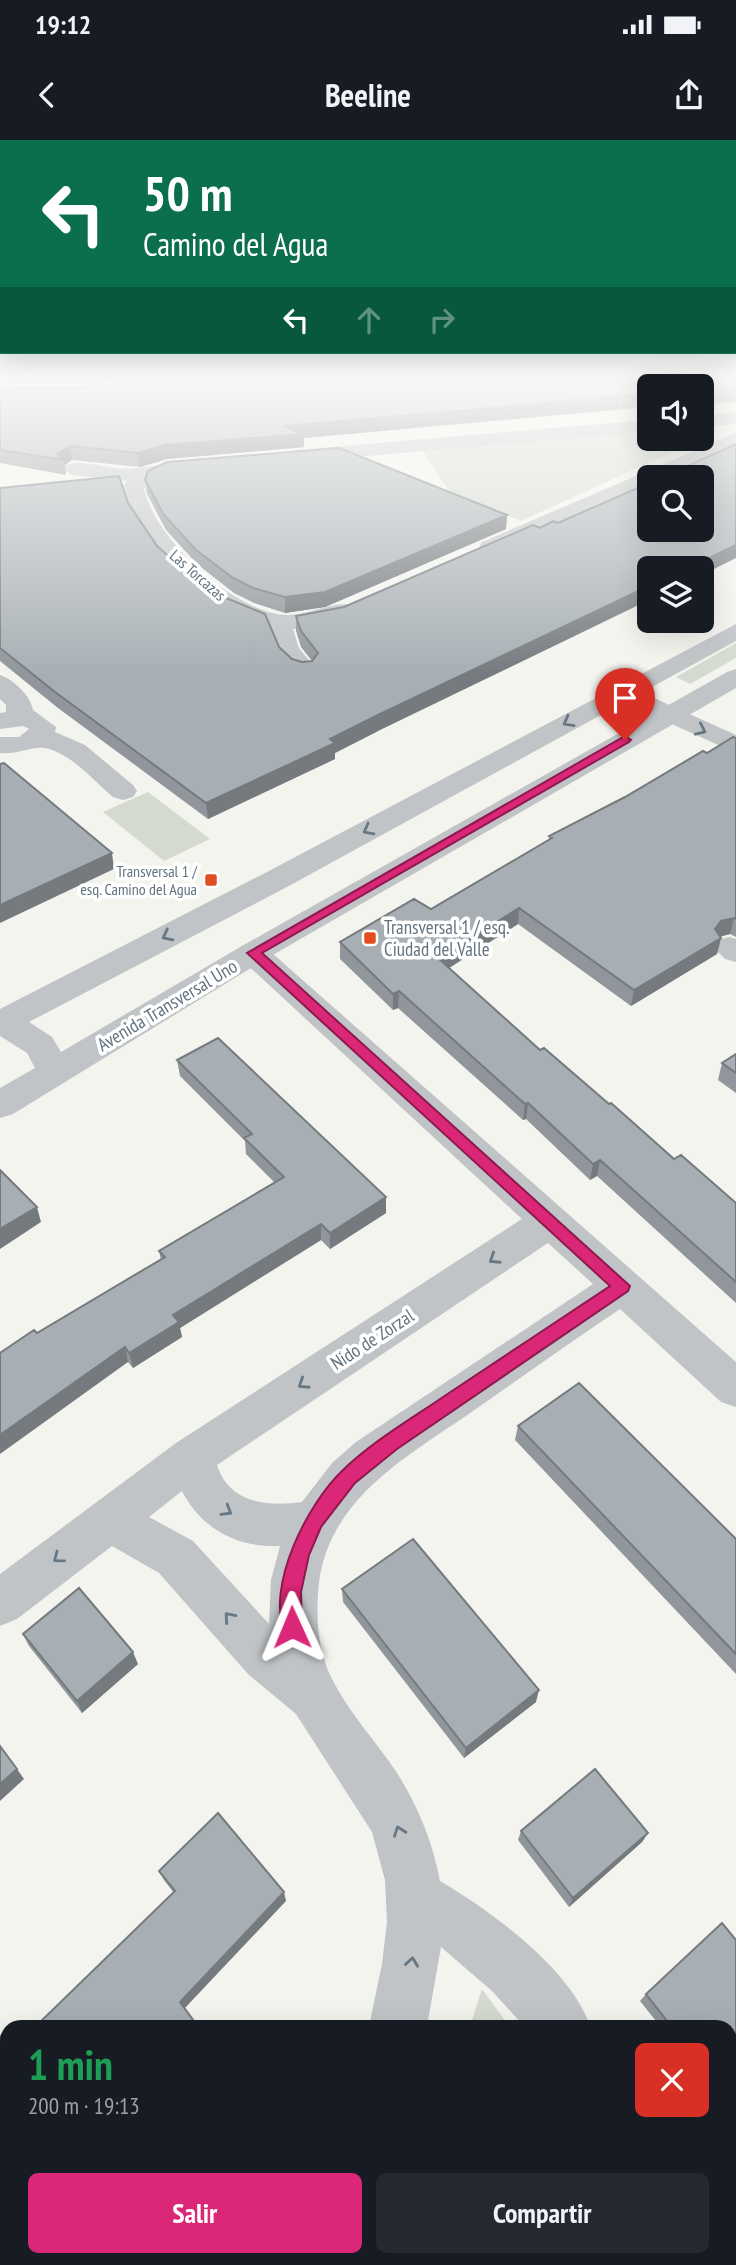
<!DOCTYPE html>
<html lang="es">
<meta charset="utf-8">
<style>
body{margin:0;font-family:"PT Sans Narrow",sans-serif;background:#242831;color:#f1f3f6;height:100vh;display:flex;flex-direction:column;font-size:26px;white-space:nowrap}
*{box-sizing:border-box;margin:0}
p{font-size:23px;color:#9ea1a6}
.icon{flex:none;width:38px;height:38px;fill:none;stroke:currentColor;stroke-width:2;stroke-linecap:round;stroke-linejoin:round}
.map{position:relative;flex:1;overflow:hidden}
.drawer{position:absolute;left:0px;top:1880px;width:737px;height:247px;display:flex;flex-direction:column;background:#171b24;border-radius:21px 21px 0 0;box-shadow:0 7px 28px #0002}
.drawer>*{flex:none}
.banner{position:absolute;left:0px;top:0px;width:737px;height:214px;box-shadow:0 7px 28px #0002;background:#0b6e4f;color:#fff;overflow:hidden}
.buttons{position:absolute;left:637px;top:234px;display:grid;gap:14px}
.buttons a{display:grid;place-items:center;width:77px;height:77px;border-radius:10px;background:#171b24;box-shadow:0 7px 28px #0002;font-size:35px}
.pin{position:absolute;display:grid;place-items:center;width:60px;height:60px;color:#fff;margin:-72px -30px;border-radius:50% 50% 50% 0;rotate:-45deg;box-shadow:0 0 7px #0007}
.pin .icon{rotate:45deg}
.me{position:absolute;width:77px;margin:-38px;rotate:359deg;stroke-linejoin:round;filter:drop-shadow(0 0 5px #0008)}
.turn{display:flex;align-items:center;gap:24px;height:147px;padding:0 28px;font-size:32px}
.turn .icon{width:91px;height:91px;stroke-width:2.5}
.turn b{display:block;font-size:49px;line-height:60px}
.lanes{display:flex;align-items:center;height:66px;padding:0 28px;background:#0003;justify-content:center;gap:35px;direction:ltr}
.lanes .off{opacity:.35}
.round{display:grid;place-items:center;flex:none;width:74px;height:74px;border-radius:10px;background:#242831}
.headline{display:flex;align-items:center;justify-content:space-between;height:119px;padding:0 28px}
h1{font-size:42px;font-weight:700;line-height:52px;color:#1e9e55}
.action{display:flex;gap:14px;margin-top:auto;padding:14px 28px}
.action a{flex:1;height:80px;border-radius:10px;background:#db2777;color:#fff;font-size:28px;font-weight:700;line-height:80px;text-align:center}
.action a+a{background:#242831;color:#f1f3f6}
.status{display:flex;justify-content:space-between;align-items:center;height:49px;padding:0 35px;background:#171b24;direction:ltr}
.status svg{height:19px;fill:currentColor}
header{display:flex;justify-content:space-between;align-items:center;height:91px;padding:0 28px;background:#171b24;font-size:32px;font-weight:700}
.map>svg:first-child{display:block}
.green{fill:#d4dad0}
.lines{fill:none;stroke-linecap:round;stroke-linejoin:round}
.minor{fill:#c0c4c7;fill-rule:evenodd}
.tertiary{fill:#c0c4c7;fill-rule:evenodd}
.wall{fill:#90969b}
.shaded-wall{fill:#757a7e}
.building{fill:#a7afb4;stroke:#757a7e;stroke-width:2}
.oneway{stroke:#677784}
.route{fill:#db2777;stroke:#8e194d;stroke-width:2}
.poi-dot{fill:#e24c21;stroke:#fff;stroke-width:2.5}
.labels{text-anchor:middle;stroke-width:7;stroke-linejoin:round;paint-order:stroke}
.far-street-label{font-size:16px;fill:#627380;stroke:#fff}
.far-poi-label{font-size:16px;fill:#627380;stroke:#fff;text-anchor:end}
.poi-label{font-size:19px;fill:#627380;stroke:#fff;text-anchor:start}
.street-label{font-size:19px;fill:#627380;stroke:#fff}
</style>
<div class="status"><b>19:12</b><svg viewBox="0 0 49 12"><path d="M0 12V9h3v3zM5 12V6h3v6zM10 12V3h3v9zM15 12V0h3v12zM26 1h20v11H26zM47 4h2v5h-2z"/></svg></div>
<header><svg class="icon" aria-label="back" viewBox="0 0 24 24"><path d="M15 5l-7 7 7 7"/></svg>Beeline<svg class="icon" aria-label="share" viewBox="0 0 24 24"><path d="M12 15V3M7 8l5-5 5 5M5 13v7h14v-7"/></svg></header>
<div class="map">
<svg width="736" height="2125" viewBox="0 0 736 2125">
<rect width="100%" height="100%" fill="#f4f4ef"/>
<path class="green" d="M623,294L649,295V299H664L675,308L674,311L521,381L448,350L423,311Z
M736,503V518L690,544L676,537Z
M148,652L210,699L164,721L103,672Z
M482,1849L509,1886H470Z
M373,2119H683L687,2125H369Z"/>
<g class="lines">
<path class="minor" d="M736,272V284L702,287V275Z
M649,280V292L296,322L286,316L296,310Z
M736,293V306L665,338H649V345L498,412H482L479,407L482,402Z
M197,319L204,321L207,325L204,329L160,336L144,348C154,398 233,472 286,475C308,476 334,460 353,465L357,470C346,486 311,489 293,489L299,508L316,529L312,534H294L275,509L268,487C210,473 134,407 122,348L127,341L72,335L62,329C71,317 101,326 115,328C143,331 168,321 197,319Z
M0,535C13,539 31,556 33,570L56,587L55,592L85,605L133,645L137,651L133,657L123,660L113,657C94,641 70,612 44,608C34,606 15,615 0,613V597H19L29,589L23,586L0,589V573L6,572V565L0,559Z
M623,544L736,595V613L614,558L610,552L614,546Z
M729,797L736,799V822L725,819L713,807L718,800Z
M253,803L264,806L736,1222V1267L721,1262L620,1169C571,1202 524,1235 476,1269C407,1317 323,1360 318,1454C316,1482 319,1512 331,1537C348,1572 376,1601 397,1633C418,1666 433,1703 440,1741C491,1771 571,1829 590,1886H524L492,1851L441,1807L427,1886H369L382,1824L387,1782L385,1740L372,1692L296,1574L248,1534L159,1433L112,1406L17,1479L0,1486V1434L176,1303L522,1079L242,820L237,813L242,806ZM548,1103L593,1144L356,1302L332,1323L302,1362C267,1367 229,1363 217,1325ZM182,1351C201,1389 238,1408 280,1406L271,1440L269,1484L193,1401L149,1377Z
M730,2075L736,2077V2125H705L703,2119H730Z
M205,2119H272L270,2125H203Z"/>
<path class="tertiary" d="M736,484V501L287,747L29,882L52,897L61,912L242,806L727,532L736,529V548L264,820L13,974L0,978V948L35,928L27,913L0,896V869L265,733Z"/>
</g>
<path class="wall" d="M0,238H163L72,244L0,243Z
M736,238V262L702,264V247H649V267L304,298V307L167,319L140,327L72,320L65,325L66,335L0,323V247L70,248Z
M145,340L507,375L506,389L325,467L285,473L254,463L234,453L197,424L166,390L147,354Z
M0,348L128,363L157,406L197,441L279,507L292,519L302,522L312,521L301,507L296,491V476L378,591L335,613V619L208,679L58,568L0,521Z
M736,598V797L730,794L720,797L721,798L717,814L631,866L518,784L449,828L540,910L674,1019L736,1063V1163L597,1036L590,1040L526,979L523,980L398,868L393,870L340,819V802L431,769L549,700V696L625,657Z
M736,914V953L718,940L722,923Z
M177,920L386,1057V1073L330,1109L321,1100L180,1188L182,1197L133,1228L128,1222L37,1193L161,1120L159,1111L275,1043L246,1014L245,1001L180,936Z
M518,1286L736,1399V1534L515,1300Z
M342,1449L536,1562L464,1618L343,1462Z
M23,1494L138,1524L82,1573L29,1506Z
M521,1691L648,1693L642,1702L569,1767L518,1700Z
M159,1731L286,1761L174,1753L164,1740Z
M646,1854L730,1886H660L640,1861Z"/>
<path class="shaded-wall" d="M619,256L618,269L304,298V307L167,319L140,327L138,313L165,305L284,286Z
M70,306L72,320L65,325L64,320L57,314Z
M507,375L506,389L325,467L285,473V457Z
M736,405V418L702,435V429H686Z
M649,446V460L378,591L335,613V619L208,679L206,663L378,575Z
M112,713L114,729L0,783V765Z
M519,768L518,784L438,835L439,819Z
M734,778L730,794L717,797L721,798L717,814L631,866L634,850L721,781Z
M399,851L398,868L393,870V854Z
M528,963L526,979L523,980L525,964Z
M600,1020L597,1036L590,1040L593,1024Z
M386,1057V1073L330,1109V1093Z
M37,1067L41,1082L0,1109V1089Z
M321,1084V1100L180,1188L182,1197L133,1228L129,1213L173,1175Z
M125,1207L128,1222L0,1314V1295Z
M133,1512L138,1524L82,1573L77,1561Z
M539,1550L536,1562L464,1618L466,1608Z
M17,1629L24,1639L0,1661V1644Z
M648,1693L642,1702L569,1767L573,1758Z
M284,1752L286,1761L184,1869L180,1862Z
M0,1895L7,1901V1906L0,1896Z
M7,2047V2058L0,2065V2054Z"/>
<path class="building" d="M204,238H736V248L702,251V247H649V254L284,286L303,294L165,305L138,313L70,306L57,314L64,320L0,310V247L70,248Z
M736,304V405L686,429H649V446L378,575L330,599L335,603L206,663L55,552L0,508V348L119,336L128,363L157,406L197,441L219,455L265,474L279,507L292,519L302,522L312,521L318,513L301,491L296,476L344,467L533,385L540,388L553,381L558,383L649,343V390H702V338H661Z
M339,308L507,375L325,452L285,457L253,448L233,438L196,410L164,375L145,340L148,331L167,322Z
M733,597L736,598V779L734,778L721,781L715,789L721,798L634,850L519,768L439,819L540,910L544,908L609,964L611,963L674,1019L681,1015L736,1063V1142L600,1020L593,1024L528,963L525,964L399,851L393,854L340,802L414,759L431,769L552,698L549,696L625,657L703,611L707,613Z
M4,623L112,713L0,765V624Z
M218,898L386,1057L330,1093L321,1084L173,1175L179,1182L129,1213L125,1207L0,1295V1213L34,1190L37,1193L165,1117L159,1111L284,1037L244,998L252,994L177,920Z
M736,914V933L722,923Z
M0,1030L37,1067L0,1089Z
M579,1243L736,1399V1514L518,1286Z
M413,1399L539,1550L466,1608L342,1449Z
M79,1448L133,1512L77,1561L23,1494Z
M0,1606L17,1629L0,1644Z
M595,1629L648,1693L573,1758L521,1691Z
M218,1673L284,1752L180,1862L196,1884L194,1886H36L175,1751L159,1731Z
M722,1783L736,1800V1903L730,1909V1886H671L646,1854Z
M0,1896L7,1906V2047L0,2054Z"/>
<defs><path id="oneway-chevron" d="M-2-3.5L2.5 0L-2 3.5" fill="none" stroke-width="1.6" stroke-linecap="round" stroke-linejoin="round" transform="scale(1.75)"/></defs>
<g class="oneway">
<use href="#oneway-chevron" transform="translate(568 582) rotate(151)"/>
<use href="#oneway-chevron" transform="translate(701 590) rotate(25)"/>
<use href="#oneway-chevron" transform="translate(368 690) rotate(152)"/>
<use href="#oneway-chevron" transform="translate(167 796) rotate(153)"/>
<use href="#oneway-chevron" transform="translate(494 1119) rotate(147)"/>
<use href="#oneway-chevron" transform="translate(303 1244) rotate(147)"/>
<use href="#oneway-chevron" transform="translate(227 1371) rotate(31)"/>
<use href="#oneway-chevron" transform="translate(58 1418) rotate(143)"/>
<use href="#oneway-chevron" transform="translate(229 1477) rotate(-131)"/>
<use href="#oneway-chevron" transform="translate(399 1691) rotate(-110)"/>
<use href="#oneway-chevron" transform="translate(412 1822) rotate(-82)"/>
</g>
<linearGradient id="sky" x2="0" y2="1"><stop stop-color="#95badc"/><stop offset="0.44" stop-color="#fafaf8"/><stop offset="1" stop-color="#fafaf8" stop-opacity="0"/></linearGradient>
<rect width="736" height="536" fill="url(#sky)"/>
<path class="route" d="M625,596L631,600L629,602L262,813L630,1146L628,1151L397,1309L355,1343L321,1387L309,1415L301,1452L302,1487L299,1494L292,1497L285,1494C265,1446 308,1363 343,1330C373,1301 411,1279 446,1255C501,1219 555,1182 610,1146L247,813Z"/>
<g class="poi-dot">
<rect x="204" y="733" width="14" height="14" rx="3.5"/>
<rect x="363" y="791" width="14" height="14" rx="3.5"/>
</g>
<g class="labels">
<g class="far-street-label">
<text transform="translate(198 435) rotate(41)" y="6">Las Torcazas</text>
</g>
<g class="far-poi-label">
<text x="197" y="737">Transversal 1 /<tspan x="197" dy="18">esq. Camino del Agua</tspan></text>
</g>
<g class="poi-label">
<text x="384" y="794">Transversal 1 / esq.<tspan x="384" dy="22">Ciudad del Valle</tspan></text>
</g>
<g class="street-label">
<text transform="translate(167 865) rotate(-31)" y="7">Avenida Transversal Uno</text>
<text transform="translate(372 1199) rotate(-33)" y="7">Nido de Zorzal</text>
</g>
</g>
</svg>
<div class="buttons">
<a><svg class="icon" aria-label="sound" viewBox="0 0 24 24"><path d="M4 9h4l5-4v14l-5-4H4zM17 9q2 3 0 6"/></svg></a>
<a><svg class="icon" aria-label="search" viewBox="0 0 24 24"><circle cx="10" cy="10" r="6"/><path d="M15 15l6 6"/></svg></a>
<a><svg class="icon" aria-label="layers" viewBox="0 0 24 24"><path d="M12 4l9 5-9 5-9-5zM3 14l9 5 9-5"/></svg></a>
</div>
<div class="pin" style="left:625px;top:600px;background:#d93025"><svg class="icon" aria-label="arrive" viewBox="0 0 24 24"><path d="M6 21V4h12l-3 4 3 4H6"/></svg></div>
<svg class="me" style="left:292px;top:1487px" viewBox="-20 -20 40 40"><path d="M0-17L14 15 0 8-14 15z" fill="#db2777" stroke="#fff" stroke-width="4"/></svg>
<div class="banner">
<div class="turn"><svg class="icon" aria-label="left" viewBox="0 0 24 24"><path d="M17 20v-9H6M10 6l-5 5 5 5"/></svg><div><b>50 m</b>Camino del Agua</div></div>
<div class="lanes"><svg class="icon" aria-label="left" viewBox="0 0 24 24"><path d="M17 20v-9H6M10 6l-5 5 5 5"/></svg><svg class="icon off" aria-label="ahead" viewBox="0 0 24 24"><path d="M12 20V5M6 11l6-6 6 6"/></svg><svg class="icon off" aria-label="right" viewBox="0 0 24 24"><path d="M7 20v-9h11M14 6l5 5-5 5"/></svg></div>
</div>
<section class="drawer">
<div class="headline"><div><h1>1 min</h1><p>200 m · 19:13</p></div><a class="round" style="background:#d93025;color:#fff"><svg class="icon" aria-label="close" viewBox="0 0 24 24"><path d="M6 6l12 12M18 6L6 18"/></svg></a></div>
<div class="action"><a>Salir</a><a>Compartir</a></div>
</section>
</div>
